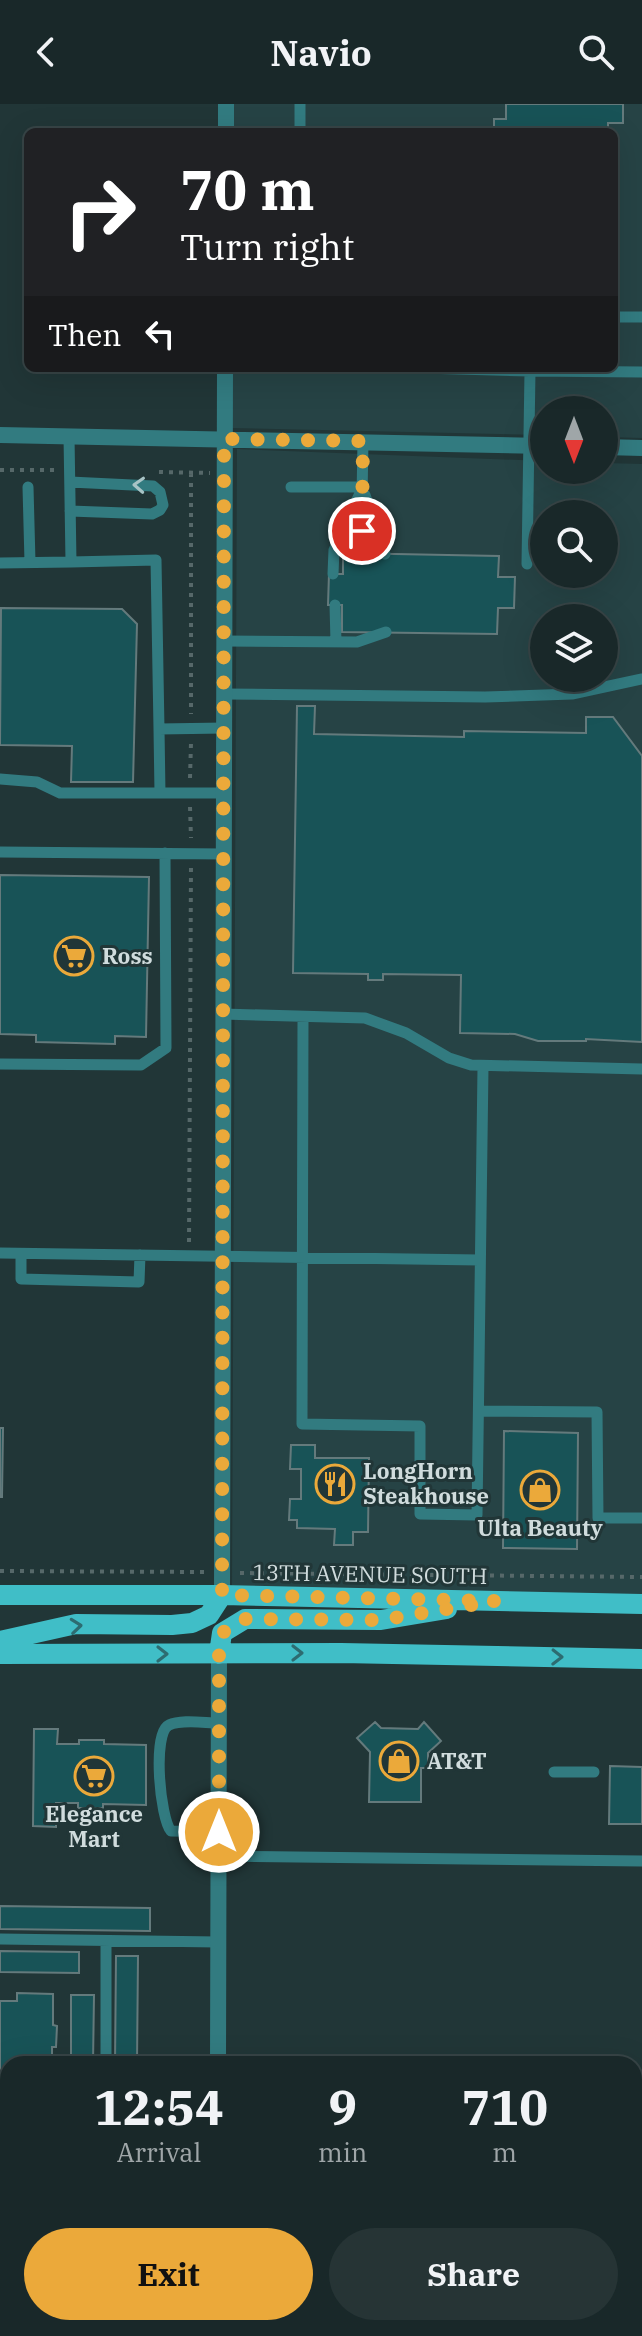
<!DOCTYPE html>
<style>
body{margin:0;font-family:"IBM Plex Serif",serif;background:#263435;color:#f1f3f6;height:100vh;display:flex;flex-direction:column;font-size:30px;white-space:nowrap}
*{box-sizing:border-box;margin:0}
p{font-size:26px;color:#9fa6a8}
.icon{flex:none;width:44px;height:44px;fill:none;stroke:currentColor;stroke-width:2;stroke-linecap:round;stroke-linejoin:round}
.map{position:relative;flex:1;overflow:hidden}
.sheet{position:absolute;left:0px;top:1952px;width:642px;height:280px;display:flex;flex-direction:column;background:#192829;border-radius:24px 24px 0 0;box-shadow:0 8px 32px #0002,0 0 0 2px #374446}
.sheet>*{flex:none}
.banner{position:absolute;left:24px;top:24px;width:594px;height:244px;border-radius:12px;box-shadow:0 8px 32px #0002,0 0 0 2px #374446;background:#202124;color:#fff;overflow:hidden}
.needle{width:52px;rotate:180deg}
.buttons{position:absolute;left:530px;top:292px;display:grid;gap:16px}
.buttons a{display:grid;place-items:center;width:88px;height:88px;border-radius:50%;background:#192829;box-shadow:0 8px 32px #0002,0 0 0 2px #374446;font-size:40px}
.pin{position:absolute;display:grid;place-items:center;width:68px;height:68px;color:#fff;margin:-34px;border:4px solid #fff;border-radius:50%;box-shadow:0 2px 8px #0007}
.me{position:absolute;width:88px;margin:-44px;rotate:0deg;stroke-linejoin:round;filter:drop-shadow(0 0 6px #0008)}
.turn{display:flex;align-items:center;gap:28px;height:168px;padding:0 24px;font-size:36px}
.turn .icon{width:104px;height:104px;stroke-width:2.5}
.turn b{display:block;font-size:56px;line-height:68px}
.then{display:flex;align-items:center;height:76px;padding:0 24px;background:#0003;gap:16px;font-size:30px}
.eta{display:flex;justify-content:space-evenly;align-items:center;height:136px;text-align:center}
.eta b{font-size:48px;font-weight:700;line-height:56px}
.button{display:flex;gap:16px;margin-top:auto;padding:16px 24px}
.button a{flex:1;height:92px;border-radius:48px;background:#eba93a;color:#111;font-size:32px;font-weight:700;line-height:92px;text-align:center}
.button a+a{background:#263435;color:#f1f3f6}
header{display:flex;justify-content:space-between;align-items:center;height:104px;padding:0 24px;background:#192829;font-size:36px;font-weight:700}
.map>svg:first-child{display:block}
.built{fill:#264345;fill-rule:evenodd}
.building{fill:#185357;stroke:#647a7c;stroke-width:2}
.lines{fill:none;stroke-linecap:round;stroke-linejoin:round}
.path{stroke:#566869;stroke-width:4;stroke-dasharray:4 6;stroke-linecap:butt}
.lane{stroke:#327b80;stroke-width:11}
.street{stroke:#327b80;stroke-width:16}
.primary{stroke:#40bec7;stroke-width:20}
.oneway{stroke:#a8c4c6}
.oneway2{stroke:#2d6c71}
.route{stroke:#eba93a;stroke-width:14;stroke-dasharray:0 25.2}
.labels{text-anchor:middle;stroke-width:6;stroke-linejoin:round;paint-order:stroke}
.poi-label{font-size:22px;font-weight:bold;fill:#d0dcdd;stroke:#213637;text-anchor:start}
.street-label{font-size:22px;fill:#d0dcdd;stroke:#213637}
</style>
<header><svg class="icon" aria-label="back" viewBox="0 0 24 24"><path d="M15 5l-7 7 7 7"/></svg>Navio<svg class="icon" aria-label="search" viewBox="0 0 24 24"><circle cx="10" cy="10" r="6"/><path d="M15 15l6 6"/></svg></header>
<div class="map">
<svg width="642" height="2232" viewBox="0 0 642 2232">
<rect width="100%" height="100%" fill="#213637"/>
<path class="built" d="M233,0H642V334L604,333V306H544V331L232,324V264H614V28H233Z
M237,345L544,357V366H604V359L642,360V1493L232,1482ZM544,410H604V470H544ZM544,514H604V574H544Z"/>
<path class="building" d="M506,0H623V19H608V28H494V15H506Z
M343,449L499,452L498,473H515L514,504H498L497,530L342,528V501H328L329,470H343Z
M1,504L122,505L137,520L133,678H71L72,642L0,641Z
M297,602H315L314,630L464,633V627L586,629V613H613L642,652V938L586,935V937H538L515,930L460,929L461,871L383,870V876H368V870L293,869Z
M0,771L149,773L146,933L115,932V940L36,938V931L0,930Z
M0,1324H3L2,1393H0Z
M504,1327L578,1329L577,1445L503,1444Z
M291,1341H315V1354H369L368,1428H353V1441H334L335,1425L297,1424V1416H289L290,1395H301V1365H290Z
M375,1618L381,1624L418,1625L424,1618L441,1637L428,1649V1664H421V1698H369L370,1648L357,1634Z
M34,1625H58L57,1640H79V1636H104V1640L146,1641V1701L103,1700V1704H78V1699H56V1723L33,1722Z
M610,1662L642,1663V1720H609Z
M0,1802L150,1804V1827L0,1825Z
M0,1847L79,1848V1869L0,1868Z
M116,1852H138L137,1960H115Z
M17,1889L53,1890V1921L57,1922L56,1943H52V1960H8V1998H0V1897H17Z
M71,1891H94L93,1960H71Z
M3,2037H8V2154H1L0,2145V2045H3Z
M634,2037H642V2232H511V2224H634Z
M0,2193H8V2224H54V2232H0Z
M69,2224H93V2232H69Z
M114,2224H135V2232H114Z
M312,2224H424L423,2232H312Z
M424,2224H511V2232H423Z"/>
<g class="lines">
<path class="path" d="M0,366H54
M159,368L210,369
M191,369V610
M190,674L191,639
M190,703L191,734
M189,1138L191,763
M0,1467L204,1468
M240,1469L642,1473"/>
<path class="lane" d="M300,0V28
M614,213H642
M423,264L530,267
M69,332L71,458L156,456L159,625L224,624
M70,378L153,382L160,388L163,401L160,406L152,410L70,407
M28,383L30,458
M291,383H363
M365,391L385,450
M361,449L363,337
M0,459L71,458
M527,460L530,267L642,268
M333,470L334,446L361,387
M335,501L336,538
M224,537L357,538L386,528
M224,590L485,593L572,590L642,575
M0,675L37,678L60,689H160L159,625
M160,689H224
M0,748L224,750
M223,910L365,914L406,929L449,954L471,961L642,965
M303,913L302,1320L420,1322V1410L477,1411L483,963
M0,960L141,961L166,944L165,749
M0,1149L480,1156
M21,1150V1175L139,1178L140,1151
M479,1307L597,1308L598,1414H642
M219,1619C205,1619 181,1615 169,1621C152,1629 160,1714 171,1727L219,1728
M554,1668H594
M219,1752L642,1757
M0,1835L218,1838
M106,1960V1837
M634,2012H642
M292,2224V2232
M105,2232V2224"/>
<path class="street" d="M226,28V0
M0,331L544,342
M604,343L642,344
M222,1491L225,264
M218,1960L219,1550
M217,2232V2224"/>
<path class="primary" d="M0,1491H222L642,1500
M0,1537L76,1520L172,1521L192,1519L209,1511L222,1491
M0,1550L341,1549L642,1555
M219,1550L222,1529L245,1515L381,1516L447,1505"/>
</g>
<defs><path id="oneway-chevron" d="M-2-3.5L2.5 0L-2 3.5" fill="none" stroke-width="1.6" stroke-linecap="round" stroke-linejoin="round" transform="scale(2)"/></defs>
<use class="oneway" href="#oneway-chevron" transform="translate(139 381) rotate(-177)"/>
<g class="oneway2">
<use href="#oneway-chevron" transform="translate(76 1522) rotate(-6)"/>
<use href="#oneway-chevron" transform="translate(297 1549)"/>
<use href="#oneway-chevron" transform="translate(162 1550)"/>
<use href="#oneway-chevron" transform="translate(557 1553) rotate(1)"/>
</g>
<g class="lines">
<path class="route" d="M219,1728V1550L222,1529L245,1515L381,1516L495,1497L222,1491L224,335L363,337L362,427"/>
</g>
<defs>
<g id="supermarket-ring" transform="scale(2)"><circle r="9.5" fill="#213637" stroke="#eba93a" stroke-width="1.5"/><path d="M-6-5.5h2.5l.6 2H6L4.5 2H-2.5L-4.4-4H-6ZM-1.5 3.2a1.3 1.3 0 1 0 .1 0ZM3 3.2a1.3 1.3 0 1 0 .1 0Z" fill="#eba93a"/></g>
<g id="restaurant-ring" transform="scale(2)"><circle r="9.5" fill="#213637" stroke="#eba93a" stroke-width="1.5"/><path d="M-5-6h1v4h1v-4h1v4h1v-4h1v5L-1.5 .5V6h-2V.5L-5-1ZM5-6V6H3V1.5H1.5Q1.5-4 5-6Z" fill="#eba93a"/></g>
<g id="shop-ring" transform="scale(2)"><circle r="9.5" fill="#213637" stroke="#eba93a" stroke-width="1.5"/><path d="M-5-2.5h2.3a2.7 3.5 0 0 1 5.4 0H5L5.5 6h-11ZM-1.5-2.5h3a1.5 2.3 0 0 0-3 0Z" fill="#eba93a"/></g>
</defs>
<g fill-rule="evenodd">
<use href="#supermarket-ring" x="74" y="852"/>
<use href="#restaurant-ring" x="335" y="1380"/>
<use href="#shop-ring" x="540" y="1386"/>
<use href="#shop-ring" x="399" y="1657"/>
<use href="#supermarket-ring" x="94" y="1672"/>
</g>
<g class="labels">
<g class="poi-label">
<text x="102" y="860">Ross</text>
<text x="363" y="1375">LongHorn<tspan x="363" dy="25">Steakhouse</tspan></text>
<text x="540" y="1432" text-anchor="middle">Ulta Beauty</text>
<text x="427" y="1665">AT&amp;T</text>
<text x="94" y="1718" text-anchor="middle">Elegance<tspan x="94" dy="25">Mart</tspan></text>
</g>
<g class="street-label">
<text transform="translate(370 1470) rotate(1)" y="8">13TH AVENUE SOUTH</text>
</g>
</g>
</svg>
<div class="buttons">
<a><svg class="needle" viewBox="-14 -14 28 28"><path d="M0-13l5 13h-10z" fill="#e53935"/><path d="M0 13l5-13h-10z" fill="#9fa6a8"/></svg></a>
<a><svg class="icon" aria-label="search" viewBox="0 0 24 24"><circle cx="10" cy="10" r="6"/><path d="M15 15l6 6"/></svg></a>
<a><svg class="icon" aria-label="layers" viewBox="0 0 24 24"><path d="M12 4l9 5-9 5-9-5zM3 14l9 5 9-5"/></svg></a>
</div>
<div class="pin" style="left:362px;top:427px;background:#d93025"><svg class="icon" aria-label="arrive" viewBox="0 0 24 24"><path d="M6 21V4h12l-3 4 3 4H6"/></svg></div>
<svg class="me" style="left:219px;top:1728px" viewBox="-20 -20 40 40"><circle r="17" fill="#eba93a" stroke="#fff" stroke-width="3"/><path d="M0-11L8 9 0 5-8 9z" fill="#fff"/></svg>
<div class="banner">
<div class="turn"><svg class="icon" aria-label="right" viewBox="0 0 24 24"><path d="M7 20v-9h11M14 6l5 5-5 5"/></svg><div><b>70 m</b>Turn right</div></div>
<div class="then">Then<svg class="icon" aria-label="left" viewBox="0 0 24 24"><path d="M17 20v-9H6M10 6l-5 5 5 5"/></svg></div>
</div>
<section class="sheet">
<div class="eta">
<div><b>12:54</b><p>Arrival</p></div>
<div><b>9</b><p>min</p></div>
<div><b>710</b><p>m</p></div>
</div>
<div class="button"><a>Exit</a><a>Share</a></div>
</section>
</div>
